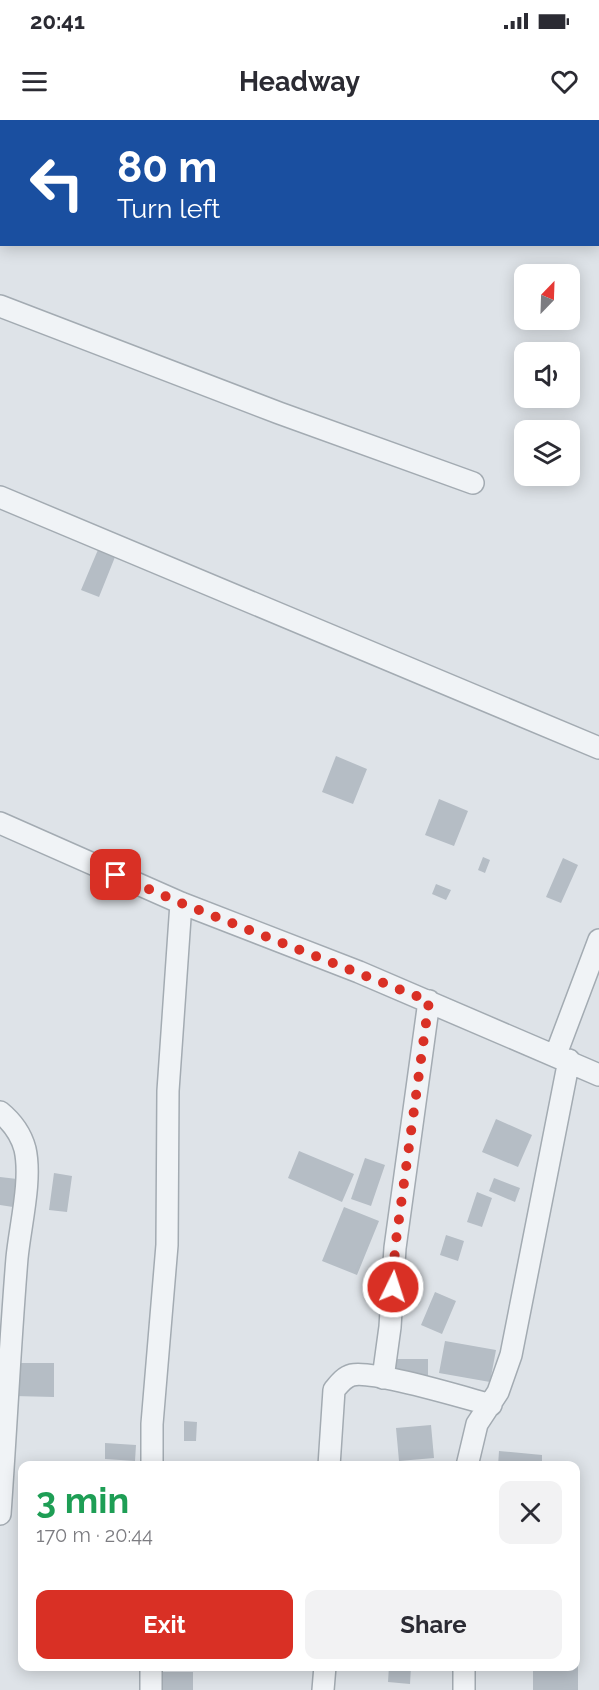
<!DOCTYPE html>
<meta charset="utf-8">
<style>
body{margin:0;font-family:Raleway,sans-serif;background:#f2f2f3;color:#2b2b33;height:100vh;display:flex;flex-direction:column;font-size:22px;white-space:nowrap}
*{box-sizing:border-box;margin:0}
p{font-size:20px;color:#7c7c81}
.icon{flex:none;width:33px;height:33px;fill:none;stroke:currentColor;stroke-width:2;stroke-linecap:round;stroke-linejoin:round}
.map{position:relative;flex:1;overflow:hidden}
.drawer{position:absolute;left:18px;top:1341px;width:562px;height:210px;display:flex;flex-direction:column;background:#fff;border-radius:12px;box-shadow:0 3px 15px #0003}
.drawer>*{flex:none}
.banner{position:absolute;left:0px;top:0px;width:600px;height:126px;box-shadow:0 3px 15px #0003;background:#1a4fa0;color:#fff;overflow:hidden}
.needle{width:39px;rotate:23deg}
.buttons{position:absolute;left:514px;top:144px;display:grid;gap:12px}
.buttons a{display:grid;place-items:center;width:66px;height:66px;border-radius:12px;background:#fff;box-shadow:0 3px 15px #0003;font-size:30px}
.pin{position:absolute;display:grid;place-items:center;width:51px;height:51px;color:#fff;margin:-26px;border-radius:12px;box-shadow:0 3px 9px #0006}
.me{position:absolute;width:66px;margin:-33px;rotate:4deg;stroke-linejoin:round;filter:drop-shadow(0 0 4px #0008)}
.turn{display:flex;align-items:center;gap:21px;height:126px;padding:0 18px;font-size:27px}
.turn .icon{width:78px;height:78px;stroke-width:2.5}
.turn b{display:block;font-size:42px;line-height:51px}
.round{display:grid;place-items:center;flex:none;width:63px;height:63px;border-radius:12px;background:#f2f2f3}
.summary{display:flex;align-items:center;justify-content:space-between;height:102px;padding:0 18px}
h1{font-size:36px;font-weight:700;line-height:45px;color:#1e9e55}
.action{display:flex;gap:12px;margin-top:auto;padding:12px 18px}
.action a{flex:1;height:69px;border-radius:12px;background:#d93025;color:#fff;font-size:24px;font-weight:700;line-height:69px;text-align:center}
.action a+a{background:#f2f2f3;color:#2b2b33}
.status{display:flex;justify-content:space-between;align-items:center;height:42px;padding:0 30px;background:#fff;direction:ltr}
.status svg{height:16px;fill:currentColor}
header{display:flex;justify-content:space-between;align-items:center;height:78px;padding:0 18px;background:#fff;font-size:27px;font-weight:700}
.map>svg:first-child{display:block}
.building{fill:#b5bdc5}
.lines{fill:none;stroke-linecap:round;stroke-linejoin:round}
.street-casing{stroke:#a3abb2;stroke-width:24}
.street{stroke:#f0f3f6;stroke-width:21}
.route{stroke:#d93025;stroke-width:10;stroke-dasharray:0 18}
</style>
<div class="status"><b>20:41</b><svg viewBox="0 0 49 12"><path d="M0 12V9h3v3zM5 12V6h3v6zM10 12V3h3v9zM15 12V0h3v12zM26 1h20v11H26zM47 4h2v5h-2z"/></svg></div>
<header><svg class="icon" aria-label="menu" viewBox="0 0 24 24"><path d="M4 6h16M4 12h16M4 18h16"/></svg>Headway<svg class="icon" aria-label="heart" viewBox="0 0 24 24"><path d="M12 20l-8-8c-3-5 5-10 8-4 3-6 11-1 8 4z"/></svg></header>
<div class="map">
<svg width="599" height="1570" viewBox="0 0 599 1570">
<rect width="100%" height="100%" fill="#dee3e8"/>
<path class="building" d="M100,425L117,432L99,477L81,470Z
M336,636L367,649L353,684L322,672Z
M439,679L468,691L454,726L425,715Z
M483,737L490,740L485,753L478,750Z
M563,738L578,745L561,783L546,777Z
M436,764L451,770L446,780L432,774Z
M496,999L532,1015L518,1047L482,1032Z
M299,1031L354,1054L342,1082L288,1058Z
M365,1038L385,1045L371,1086L351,1079Z
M54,1053L72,1056L67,1092L49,1090Z
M0,1057L17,1059L13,1087L0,1085Z
M494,1058L520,1068L515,1082L489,1071Z
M477,1072L492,1078L482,1107L467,1102Z
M344,1087L379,1101L357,1155L322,1141Z
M446,1115L464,1121L458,1141L440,1135Z
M435,1172L456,1181L442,1214L421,1205Z
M445,1221L496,1230L490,1262L439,1253Z
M395,1239H428V1256H395Z
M14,1243H54V1277L14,1276Z
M184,1301L197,1302L196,1321H184Z
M431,1305L434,1338L399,1341L396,1308Z
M105,1323L136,1325L135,1341L105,1339Z
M499,1331L542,1335V1346H498Z
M389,1546H411L410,1564L388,1562Z
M533,1546H578V1570H533Z
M158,1552H193V1570H158Z"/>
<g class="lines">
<g class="street-casing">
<path id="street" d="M0,48H2
M0,186L279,293L473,363
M0,377L599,628
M0,703L181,783L359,852L599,955
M556,934L599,820
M0,992C11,1001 21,1014 25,1029C32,1060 20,1106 17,1138C10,1224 6,1309 0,1394
M383,1258L390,1207L395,1128L429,881
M152,1346V1304L167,1125L168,971L181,783
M329,1346L334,1270C339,1264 344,1257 352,1255C373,1250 465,1278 491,1285
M467,1346L477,1304L498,1272L511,1235L569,940
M151,1570V1546
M323,1570L325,1546
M464,1570V1546"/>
</g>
<use href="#street" class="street"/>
</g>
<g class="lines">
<path class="route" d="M116,755L181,783L429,881L395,1128L393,1167"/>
</g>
</svg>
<div class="buttons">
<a><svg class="needle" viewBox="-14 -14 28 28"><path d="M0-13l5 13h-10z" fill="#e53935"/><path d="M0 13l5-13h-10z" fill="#7c7c81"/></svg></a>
<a><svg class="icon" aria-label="sound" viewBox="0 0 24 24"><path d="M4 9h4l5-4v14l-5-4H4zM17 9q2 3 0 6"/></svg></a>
<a><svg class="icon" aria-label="layers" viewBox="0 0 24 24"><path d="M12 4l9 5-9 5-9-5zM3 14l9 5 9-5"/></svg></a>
</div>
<div class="pin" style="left:116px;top:755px;background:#d93025"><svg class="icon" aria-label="arrive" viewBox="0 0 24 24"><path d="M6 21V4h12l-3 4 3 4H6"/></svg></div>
<svg class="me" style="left:393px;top:1167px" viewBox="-20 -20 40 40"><circle r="17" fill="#d93025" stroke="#fff" stroke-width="3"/><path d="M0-11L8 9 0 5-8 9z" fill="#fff"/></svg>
<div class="banner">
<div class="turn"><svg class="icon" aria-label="left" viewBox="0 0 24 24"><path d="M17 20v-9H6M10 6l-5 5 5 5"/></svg><div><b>80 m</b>Turn left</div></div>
</div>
<section class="drawer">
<div class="summary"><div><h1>3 min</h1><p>170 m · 20:44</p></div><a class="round"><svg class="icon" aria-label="close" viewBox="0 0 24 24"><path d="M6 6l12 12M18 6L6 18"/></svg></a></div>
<div class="action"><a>Exit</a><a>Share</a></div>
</section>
</div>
